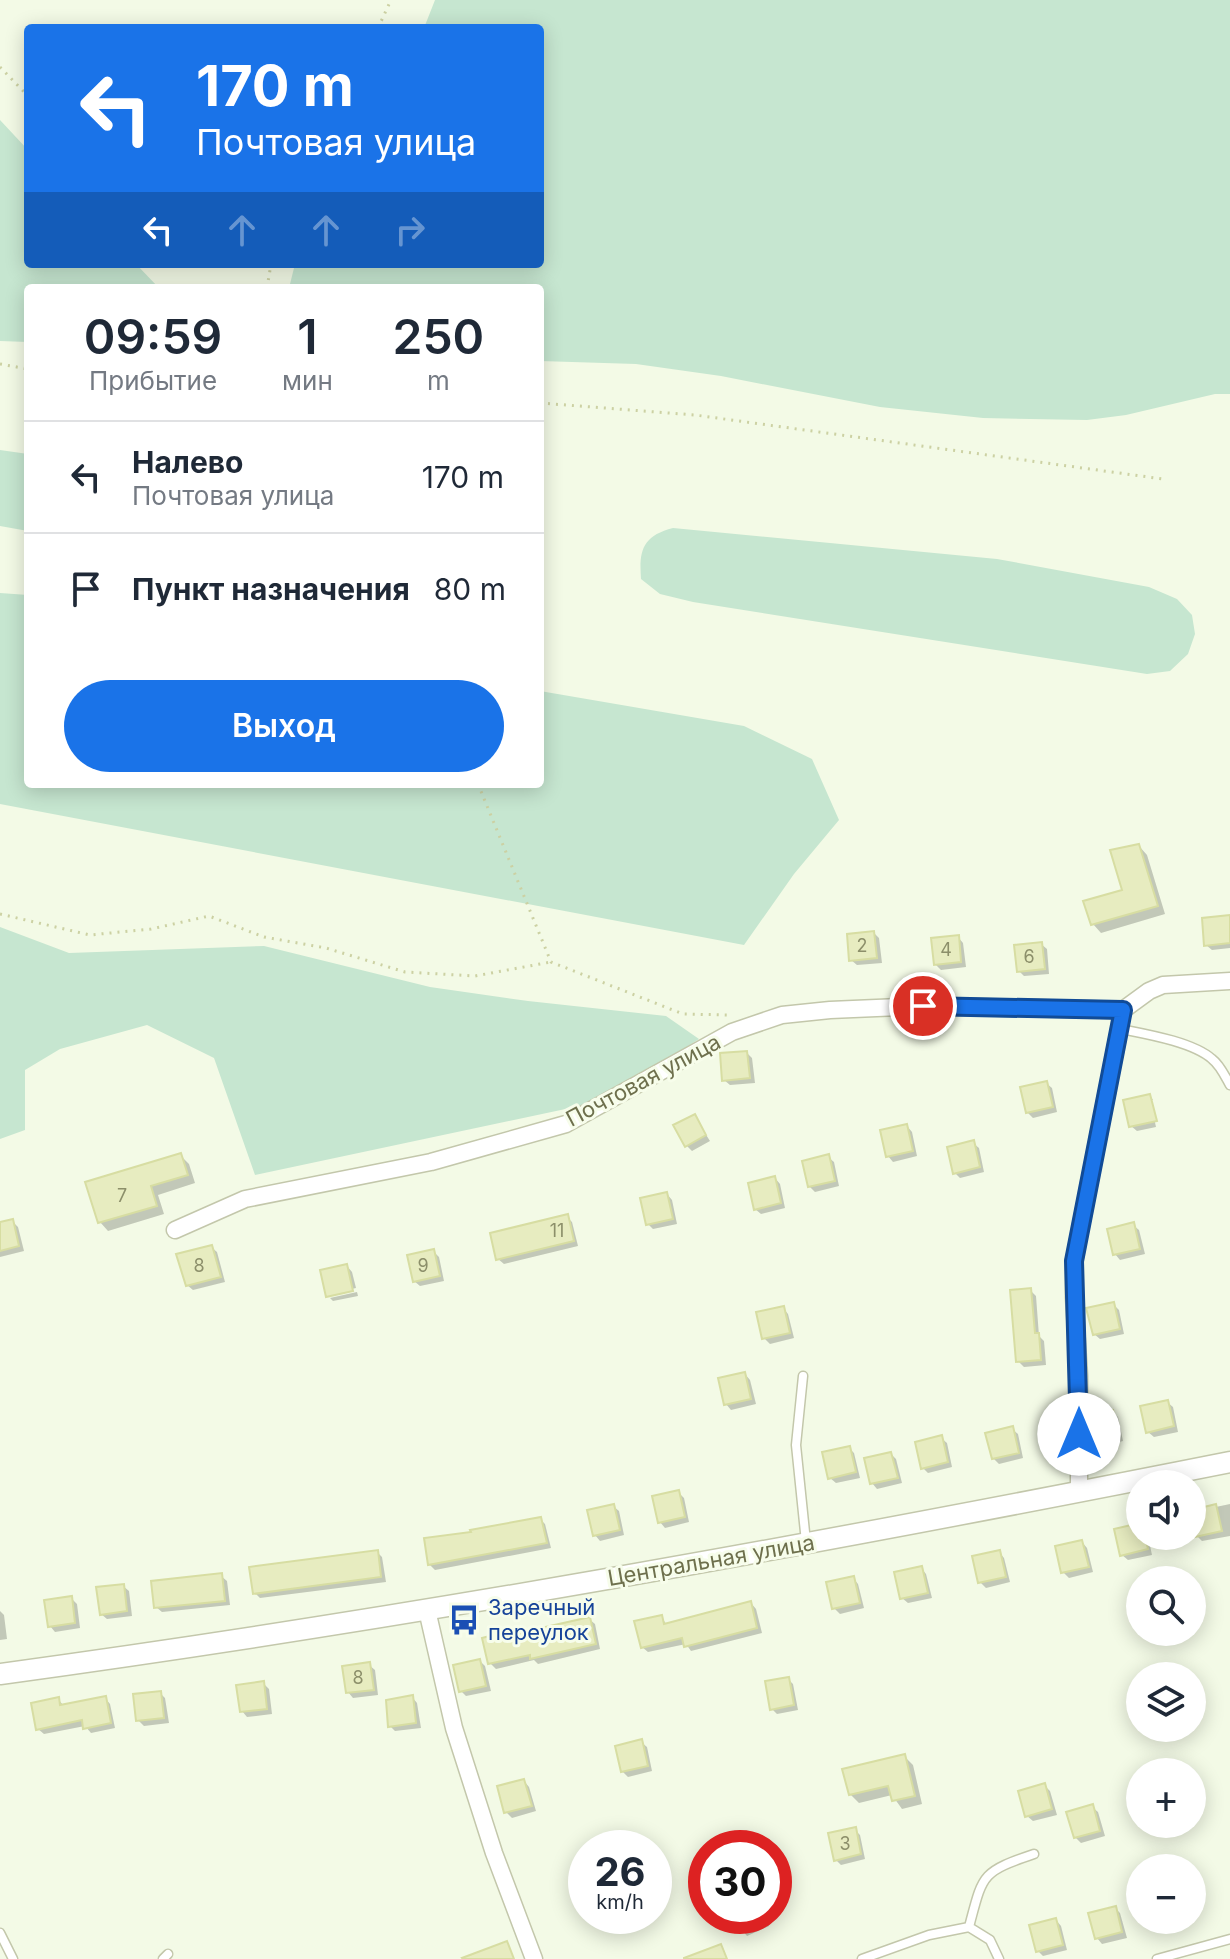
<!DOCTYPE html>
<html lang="ru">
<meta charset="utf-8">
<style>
body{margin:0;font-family:Inter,sans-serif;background:#f2f2f3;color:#1f2937;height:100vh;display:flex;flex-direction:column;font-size:30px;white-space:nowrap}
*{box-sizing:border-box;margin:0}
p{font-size:26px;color:#747a83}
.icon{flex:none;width:44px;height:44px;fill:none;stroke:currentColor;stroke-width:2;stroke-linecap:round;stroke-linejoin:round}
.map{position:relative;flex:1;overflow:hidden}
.panel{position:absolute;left:24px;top:284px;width:520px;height:504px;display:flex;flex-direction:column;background:#fff;border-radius:8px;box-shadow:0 4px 20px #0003}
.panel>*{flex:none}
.top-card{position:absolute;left:24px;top:24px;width:520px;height:244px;border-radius:8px;box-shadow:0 4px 20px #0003;background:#1a73e8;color:#fff;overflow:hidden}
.controls{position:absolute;left:1126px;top:1470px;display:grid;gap:16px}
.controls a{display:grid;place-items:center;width:80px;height:80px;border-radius:50%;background:#fff;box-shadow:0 4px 20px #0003;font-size:40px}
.speed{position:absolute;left:568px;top:1830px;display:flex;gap:16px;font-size:40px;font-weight:700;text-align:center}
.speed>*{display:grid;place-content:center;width:104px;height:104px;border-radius:50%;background:#fff;box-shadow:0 4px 20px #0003;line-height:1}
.speed small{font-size:20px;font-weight:400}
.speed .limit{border:12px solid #d22;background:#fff;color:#111}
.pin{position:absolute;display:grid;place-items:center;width:68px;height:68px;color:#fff;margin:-34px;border:4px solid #fff;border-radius:50%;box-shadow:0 2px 8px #0007}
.me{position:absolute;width:88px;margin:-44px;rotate:0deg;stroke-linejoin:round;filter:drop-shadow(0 0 6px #0008)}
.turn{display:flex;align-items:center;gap:28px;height:168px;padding:0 40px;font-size:36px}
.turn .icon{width:104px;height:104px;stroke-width:2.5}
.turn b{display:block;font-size:56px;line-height:68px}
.lanes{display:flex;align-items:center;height:76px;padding:0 40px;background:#0003;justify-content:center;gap:40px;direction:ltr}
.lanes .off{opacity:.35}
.eta{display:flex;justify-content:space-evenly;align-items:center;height:136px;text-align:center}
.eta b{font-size:48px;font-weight:600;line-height:56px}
.cta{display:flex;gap:16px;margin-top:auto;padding:16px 40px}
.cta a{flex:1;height:92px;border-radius:48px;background:#1a73e8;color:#fff;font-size:32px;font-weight:600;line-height:92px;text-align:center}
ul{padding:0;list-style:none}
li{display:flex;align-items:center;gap:24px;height:112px;padding:0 40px;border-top:2px solid #e0e1e3}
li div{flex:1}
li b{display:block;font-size:30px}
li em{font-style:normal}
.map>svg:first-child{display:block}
.green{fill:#c6e6d0}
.shadow{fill:#0003}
.building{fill:#e7ecc0;stroke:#d7dda2;stroke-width:2}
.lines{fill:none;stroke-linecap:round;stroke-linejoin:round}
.service-casing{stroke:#c3c7ab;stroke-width:11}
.minor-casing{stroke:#c3c7ab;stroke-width:19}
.tertiary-casing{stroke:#c3c7ab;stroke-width:23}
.path{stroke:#ccd1a3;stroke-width:3;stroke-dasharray:2 6;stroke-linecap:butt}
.service{stroke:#fff;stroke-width:8}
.minor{stroke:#fff;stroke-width:16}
.tertiary{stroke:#fff;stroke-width:20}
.route-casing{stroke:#114b97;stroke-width:20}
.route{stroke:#1a73e8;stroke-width:14}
.labels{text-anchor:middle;stroke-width:6;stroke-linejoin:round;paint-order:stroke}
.number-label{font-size:18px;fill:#8c8f6a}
.street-label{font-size:22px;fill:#6e704d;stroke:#f7fdeb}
.transit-label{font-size:22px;fill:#164399;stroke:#f7fdeb;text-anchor:start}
</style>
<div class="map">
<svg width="1230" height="1959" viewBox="0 0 1230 1959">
<rect width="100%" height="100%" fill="#f3fae6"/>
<path class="green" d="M435,0H1230V394H1215L1126,415L1087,420L983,418L880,407L721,376L636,364L540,361V288H289L295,264H540V28H424Z
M0,120L28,150V264H136L159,288H28V342L0,341Z
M0,450L28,454V531L0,526Z
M673,528L997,559L1149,587L1177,599L1192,615L1195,634L1188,654L1170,671L1147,674L693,602L660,594L641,579C639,551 642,536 673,528Z
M0,593L28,595V784H540V691L744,726L812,759L839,820L794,874L744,945L0,804Z
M0,927L69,953L264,946L430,987L528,1001L666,1016L699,1039L603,1101L255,1175L214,1058L147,1025L60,1049L25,1070V1130L0,1139Z"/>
<path class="shadow" d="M1139,846L1147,855L1165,914L1101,933L1093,924L1125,892Z
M1230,919V948L1212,950L1206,945Z
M874,933L879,938L882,963L857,965L851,960Z
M958,937L963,943L966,967L941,970L935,964Z
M1041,944L1047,949L1049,974L1024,976L1019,971Z
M747,1053L752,1058L755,1083L730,1085L724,1080Z
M1046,1083L1052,1088L1057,1112L1033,1118L1027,1112Z
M1150,1096L1153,1100H1150L1156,1127L1137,1131L1131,1126Z
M694,1116L710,1141L692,1151L686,1145Z
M907,1126L912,1132L917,1156L893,1162L888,1156Z
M973,1143L979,1148L984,1172L960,1178L955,1173Z
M180,1155L189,1164L195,1183L158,1195L164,1214L108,1231L100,1222Z
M828,1157L834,1162L839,1186L815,1192L809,1186Z
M775,1178L780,1184L785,1208L761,1214L755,1209Z
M667,1194L672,1200L677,1224L653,1229L648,1224Z
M567,1217L572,1222L578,1246L504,1264L498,1259Z
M13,1222L18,1227L24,1251L0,1257V1224Z
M1133,1225L1139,1230L1145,1254L1120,1260L1115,1254Z
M211,1247L217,1252L225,1282L193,1290L187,1285Z
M433,1251L439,1257L444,1281L420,1286L414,1281Z
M347,1266L352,1272L356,1288L329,1294V1297L322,1272Z
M1030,1290L1036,1296L1039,1336L1044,1341L1046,1365L1024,1367L1018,1361Z
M357,1292L358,1296L333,1301L330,1298Z
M1113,1304L1119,1310L1124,1334L1100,1339L1094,1334Z
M783,1308L788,1314L794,1338L770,1344L764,1338Z
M745,1374L750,1380L756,1404L731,1410L726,1404Z
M1167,1402L1173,1407L1178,1432L1154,1437L1148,1432Z
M1112,1412L1118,1417L1123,1441L1099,1447L1094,1442Z
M1012,1429L1018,1434L1023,1458L999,1464L993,1458Z
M941,1438L947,1443L952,1467L928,1473L923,1468Z
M849,1448L854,1453L860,1478L836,1483L830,1478Z
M891,1454L896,1459L902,1483L877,1489L872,1483Z
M678,1492L684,1498L689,1522L665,1528L660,1522Z
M1230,1504V1536L1202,1541L1197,1536L1192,1512Z
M613,1506L619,1511L624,1535L600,1541L595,1535Z
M540,1519L545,1524L551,1548L435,1570L429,1564L473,1534Z
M1140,1525V1536H1148L1152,1555L1128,1560L1122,1555Z
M1082,1542L1087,1548L1093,1572L1069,1578L1063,1572Z
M377,1552L382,1557L386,1582L260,1598L255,1593Z
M999,1552L1004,1558L1010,1582L986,1588L980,1582Z
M921,1568L926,1574L932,1598L908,1603L902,1598Z
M221,1576L227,1581L230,1605L162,1612L156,1607Z
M853,1578L858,1584L864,1608L840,1614L834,1608Z
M123,1586L129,1591L132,1616L107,1619L101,1614Z
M71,1598L77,1604L80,1628L55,1632L50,1626Z
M751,1603L756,1609L762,1633L691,1651L686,1644L648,1652L642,1647L661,1617L667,1625Z
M0,1611L4,1615L7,1639L0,1640Z
M589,1619L595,1624L600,1649L538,1664L534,1660L496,1669L490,1663L509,1634L512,1637Z
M480,1661L485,1666L491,1691L466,1696L461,1691Z
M369,1665L375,1670L378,1695L353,1698L348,1692Z
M788,1679L793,1684L798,1710L777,1714L772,1709Z
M263,1683L269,1689L272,1714L247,1717L242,1711Z
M160,1693L165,1698L169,1723L144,1726L138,1720Z
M412,1697L417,1703L421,1728L395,1731L390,1726Z
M105,1698L110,1704L115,1728L91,1733L85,1726L44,1734L38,1729L58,1699L63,1705Z
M641,1742L647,1747L652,1771L628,1777L622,1771Z
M904,1756L913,1765L922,1804L902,1809L892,1795L859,1803L850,1794Z
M524,1781L529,1787L536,1811L512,1818L506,1812Z
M1044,1785L1050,1791L1057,1815L1033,1821L1027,1816Z
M1092,1807L1098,1812L1105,1836L1081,1843L1075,1837Z
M855,1830L860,1835L865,1859L841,1865L836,1860Z
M1115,1908L1120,1913L1127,1938L1102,1944L1097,1938Z
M736,1916H766L769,1926L747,1936L742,1930Z
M1056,1920L1061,1926L1067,1950L1043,1956L1038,1951Z"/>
<path class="building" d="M1139,844L1158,906L1091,925L1083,901L1122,890L1110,850Z
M1230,915V943L1204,946L1202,918Z
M874,931L877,958L849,961L847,934Z
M959,935L961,962L934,965L931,938Z
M1042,942L1045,969L1017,972L1014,945Z
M747,1051L750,1078L722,1081L720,1053Z
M1047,1081L1053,1107L1026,1113L1020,1087Z
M1150,1094L1157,1121L1129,1127L1123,1100Z
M695,1114L706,1135L685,1147L673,1125Z
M907,1124L913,1151L886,1157L880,1130Z
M974,1140L980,1167L953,1174L947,1147Z
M181,1153L188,1175L151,1186L157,1206L98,1223L85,1182Z
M829,1154L835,1181L808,1187L802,1161Z
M775,1176L781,1203L754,1210L748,1183Z
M667,1192L673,1219L646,1225L640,1198Z
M568,1214L574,1241L496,1260L490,1233Z
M13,1219L19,1246L0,1251V1222Z
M1134,1222L1140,1249L1113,1255L1107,1229Z
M212,1245L221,1277L186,1286L176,1254Z
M434,1249L440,1276L413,1282L407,1255Z
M347,1264L353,1291L326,1297L320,1270Z
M1031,1288L1035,1333H1039L1041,1360L1016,1362L1010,1290Z
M1114,1302L1120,1329L1093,1335L1086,1308Z
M784,1306L790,1333L762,1339L756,1312Z
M745,1372L751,1399L724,1405L718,1378Z
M1168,1400L1174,1426L1146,1433L1140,1406Z
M1113,1410L1119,1436L1092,1443L1090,1415Z
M1013,1426L1019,1453L992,1459L985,1433Z
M942,1435L948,1462L921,1469L915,1442Z
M850,1446L856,1472L828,1479L822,1452Z
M891,1452L898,1478L870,1484L864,1458Z
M679,1490L685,1517L658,1523L652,1496Z
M614,1504L620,1530L593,1536L587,1510Z
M1216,1504L1222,1531L1195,1537L1192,1510Z
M541,1517L547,1543L428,1565L424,1538L471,1532L470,1530Z
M1140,1523V1536H1145L1148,1549L1120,1556L1114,1529Z
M1082,1540L1089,1567L1061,1573L1055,1546Z
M378,1550L381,1577L253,1594L249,1567Z
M1000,1550L1006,1577L978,1583L972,1556Z
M922,1566L928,1593L900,1599L894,1572Z
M222,1573L225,1601L154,1608L151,1581Z
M854,1576L860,1603L832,1609L826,1582Z
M124,1584L127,1611L100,1615L96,1587Z
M72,1596L75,1623L48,1627L44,1600Z
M751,1601L757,1628L684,1647L682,1638L641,1648L634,1621L662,1615L664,1624Z
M590,1617L596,1644L530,1659V1655L488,1664L482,1638L509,1631L510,1635Z
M480,1659L486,1686L459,1692L453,1665Z
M370,1662L374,1690L346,1693L342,1666Z
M789,1677L794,1705L770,1710L765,1681Z
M264,1681L267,1709L240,1712L236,1685Z
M161,1691L164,1718L136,1721L133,1694Z
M413,1695L416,1723L388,1727L386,1700Z
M106,1696L111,1723L83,1729L82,1720L36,1730L31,1703L59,1697L60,1705Z
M642,1739L648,1766L621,1772L615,1746Z
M905,1754L915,1796L892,1801L888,1786L849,1795L842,1769Z
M524,1779L532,1806L504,1813L497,1786Z
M1045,1783L1052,1809L1025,1817L1018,1791Z
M1093,1804L1100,1831L1074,1838L1066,1812Z
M856,1827L861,1854L834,1861L828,1833Z
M1116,1906L1122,1932L1095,1939L1088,1913Z
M734,1916H774L740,1932Z
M1056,1918L1063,1945L1036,1952L1029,1925Z
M507,1941L514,1959H463L462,1958Z
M721,1944L727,1959H684V1958Z"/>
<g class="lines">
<g class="service-casing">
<path id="service" d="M1121,1029C1146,1034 1193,1042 1212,1059C1220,1065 1225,1076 1230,1085
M803,1376L796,1445L806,1542
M969,1927L990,1940L999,1959
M0,1933L13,1959
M163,1959L168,1954
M862,1959L929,1935L969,1927C983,1874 981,1872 1034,1854
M1157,1959L1230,1939"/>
</g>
<g class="minor-casing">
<path id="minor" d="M1123,1010L1149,991L1163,985L1230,981
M175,1230L245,1199L431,1162L566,1124L732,1032L782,1015L830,1010L923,1006L1123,1010
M1079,1492V1376L1074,1297V1261L1123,1010
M427,1610L454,1728L494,1853L534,1959"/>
</g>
<g class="tertiary-casing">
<path id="tertiary" d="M0,1674C412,1618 822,1543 1230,1462"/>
</g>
<path class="path" d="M378,28L391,0
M0,67L28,96
M267,288L271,264
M0,364L28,369
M540,403L695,415L1163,479
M478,784L551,962L683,1014L729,1015
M0,914L90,935L151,929L209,916L264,937L326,948L405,972L475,976L551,962"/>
<use href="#service" class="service"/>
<use href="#minor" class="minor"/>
<use href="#tertiary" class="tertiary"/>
</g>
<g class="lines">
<g class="route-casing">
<path id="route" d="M923,1006L1123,1010L1074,1261L1079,1434"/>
</g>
<use href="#route" class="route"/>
</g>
<defs>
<g id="bus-bare" transform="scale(2.4)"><path d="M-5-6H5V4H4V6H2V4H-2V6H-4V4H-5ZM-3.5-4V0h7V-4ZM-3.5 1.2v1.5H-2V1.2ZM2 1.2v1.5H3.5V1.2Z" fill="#1a4fb4" stroke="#f7fdeb" stroke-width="2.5" paint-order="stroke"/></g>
</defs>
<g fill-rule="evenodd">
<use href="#bus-bare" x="464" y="1620"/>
</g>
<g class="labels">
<g class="number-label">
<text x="862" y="952">2</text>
<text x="946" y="956">4</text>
<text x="1029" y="963">6</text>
<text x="122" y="1202">7</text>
<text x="557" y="1237">11</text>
<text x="199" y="1272">8</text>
<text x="423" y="1272">9</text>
<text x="358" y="1684">8</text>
<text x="845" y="1850">3</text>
</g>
<g class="street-label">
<text transform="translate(643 1080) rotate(-28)" y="8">Почтовая улица</text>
<text transform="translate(711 1560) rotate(-10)" y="8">Центральная улица</text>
</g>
<g class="transit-label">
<text x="488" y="1615">Заречный<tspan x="488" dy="25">переулок</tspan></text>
</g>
</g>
</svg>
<div class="controls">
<a><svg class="icon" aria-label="sound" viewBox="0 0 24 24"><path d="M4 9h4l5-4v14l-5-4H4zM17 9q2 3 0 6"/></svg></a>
<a><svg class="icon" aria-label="search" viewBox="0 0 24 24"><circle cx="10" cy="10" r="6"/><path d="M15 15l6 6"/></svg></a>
<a><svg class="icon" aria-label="layers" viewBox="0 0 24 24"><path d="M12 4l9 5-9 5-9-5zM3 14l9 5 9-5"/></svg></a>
<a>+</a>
<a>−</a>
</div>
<div class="speed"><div>26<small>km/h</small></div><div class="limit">30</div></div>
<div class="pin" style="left:923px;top:1006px;background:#d93025"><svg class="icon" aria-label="arrive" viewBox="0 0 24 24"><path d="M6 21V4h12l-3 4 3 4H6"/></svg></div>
<svg class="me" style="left:1079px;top:1434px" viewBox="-20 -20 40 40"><circle r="19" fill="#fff"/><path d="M0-13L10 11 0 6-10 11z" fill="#1a73e8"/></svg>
<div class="top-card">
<div class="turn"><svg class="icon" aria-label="left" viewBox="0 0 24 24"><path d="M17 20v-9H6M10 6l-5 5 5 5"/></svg><div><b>170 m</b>Почтовая улица</div></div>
<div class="lanes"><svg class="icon" aria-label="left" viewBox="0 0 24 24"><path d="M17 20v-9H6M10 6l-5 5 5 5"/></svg><svg class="icon off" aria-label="ahead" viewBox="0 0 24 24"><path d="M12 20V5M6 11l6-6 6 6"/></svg><svg class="icon off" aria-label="ahead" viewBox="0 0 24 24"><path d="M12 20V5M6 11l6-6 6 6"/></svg><svg class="icon off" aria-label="right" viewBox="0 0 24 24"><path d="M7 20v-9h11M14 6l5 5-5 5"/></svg></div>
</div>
<section class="panel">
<div class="eta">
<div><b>09:59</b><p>Прибытие</p></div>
<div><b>1</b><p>мин</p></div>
<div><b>250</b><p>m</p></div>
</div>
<ul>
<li><svg class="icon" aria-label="left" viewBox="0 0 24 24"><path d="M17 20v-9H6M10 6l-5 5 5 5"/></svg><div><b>Налево</b><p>Почтовая улица</p></div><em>170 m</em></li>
<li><svg class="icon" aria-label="arrive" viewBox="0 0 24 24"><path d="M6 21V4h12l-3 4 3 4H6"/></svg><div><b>Пункт назначения</b></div><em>80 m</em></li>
</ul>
<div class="cta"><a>Выход</a></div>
</section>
</div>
